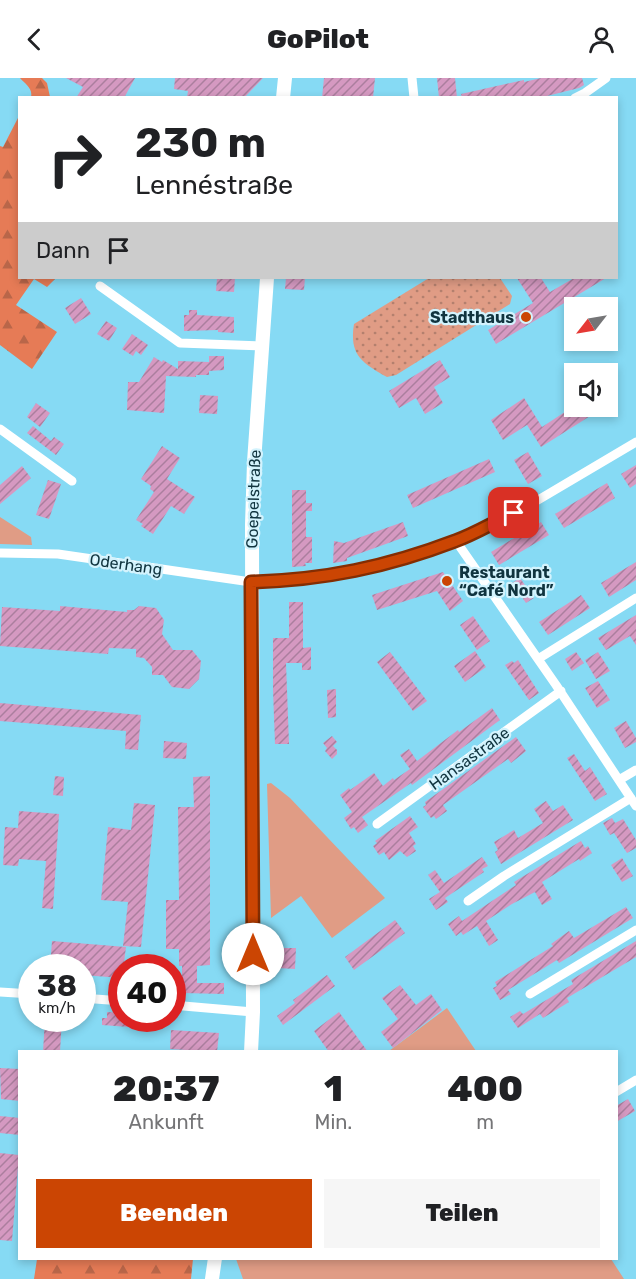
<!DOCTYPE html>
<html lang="de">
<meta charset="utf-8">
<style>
body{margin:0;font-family:Rubik,sans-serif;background:#f6f6f6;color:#202124;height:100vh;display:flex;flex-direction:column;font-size:22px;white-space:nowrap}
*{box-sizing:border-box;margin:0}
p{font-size:20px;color:#757577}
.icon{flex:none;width:33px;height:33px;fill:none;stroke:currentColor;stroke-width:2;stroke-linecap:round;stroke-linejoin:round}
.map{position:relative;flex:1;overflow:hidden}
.side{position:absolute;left:18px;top:972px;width:600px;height:210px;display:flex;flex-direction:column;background:#fff;border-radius:0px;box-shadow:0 3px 9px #0003}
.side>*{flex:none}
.hud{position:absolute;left:18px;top:18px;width:600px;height:183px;border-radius:0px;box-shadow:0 3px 9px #0003;background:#fff;color:#202124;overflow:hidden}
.needle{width:39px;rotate:239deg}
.controls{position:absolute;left:564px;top:219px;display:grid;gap:12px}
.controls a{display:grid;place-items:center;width:54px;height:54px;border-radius:0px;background:#fff;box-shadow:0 3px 9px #0003;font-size:30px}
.speed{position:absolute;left:18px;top:876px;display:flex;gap:12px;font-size:30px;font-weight:700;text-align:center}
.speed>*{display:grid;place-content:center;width:78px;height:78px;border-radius:50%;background:#fff;box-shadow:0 3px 9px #0003;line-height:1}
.speed small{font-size:15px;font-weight:400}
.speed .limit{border:9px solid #d22;background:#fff;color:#111}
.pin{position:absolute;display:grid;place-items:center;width:51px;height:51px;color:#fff;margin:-26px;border-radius:12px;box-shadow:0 3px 9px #0006}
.me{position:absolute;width:66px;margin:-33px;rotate:0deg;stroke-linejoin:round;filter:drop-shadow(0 0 4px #0008)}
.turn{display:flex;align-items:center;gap:21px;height:126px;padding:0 18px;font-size:27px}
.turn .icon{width:78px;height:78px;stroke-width:2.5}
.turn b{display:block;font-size:42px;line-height:51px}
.then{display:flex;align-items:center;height:57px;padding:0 18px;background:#0003;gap:12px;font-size:22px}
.eta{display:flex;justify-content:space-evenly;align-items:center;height:102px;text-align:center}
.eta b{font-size:36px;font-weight:800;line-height:42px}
.button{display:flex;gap:12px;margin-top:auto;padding:12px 18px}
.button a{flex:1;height:69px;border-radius:0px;background:#cb4503;color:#fff;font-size:24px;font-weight:800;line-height:69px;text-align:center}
.button a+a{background:#f6f6f6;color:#202124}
header{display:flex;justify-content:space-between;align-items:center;height:78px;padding:0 18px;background:#fff;font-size:27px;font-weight:800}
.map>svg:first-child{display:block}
.green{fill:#e09c85}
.forest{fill:url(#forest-firs)}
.park{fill:url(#park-dots)}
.building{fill:url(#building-hatch)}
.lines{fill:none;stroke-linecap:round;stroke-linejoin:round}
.street{stroke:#fff;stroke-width:9}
.secondary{stroke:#fff;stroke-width:14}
.route-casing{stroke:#842d02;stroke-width:15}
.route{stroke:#cb4503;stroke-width:10}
.poi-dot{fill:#cb4503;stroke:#d3f3fd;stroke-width:2}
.labels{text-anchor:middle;stroke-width:4.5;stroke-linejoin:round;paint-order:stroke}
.poi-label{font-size:16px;font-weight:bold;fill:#10343f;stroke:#d3f3fd;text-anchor:end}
.street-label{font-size:16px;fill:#10343f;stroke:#d3f3fd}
</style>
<header><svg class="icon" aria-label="back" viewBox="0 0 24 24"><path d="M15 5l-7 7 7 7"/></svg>GoPilot<svg class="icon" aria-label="person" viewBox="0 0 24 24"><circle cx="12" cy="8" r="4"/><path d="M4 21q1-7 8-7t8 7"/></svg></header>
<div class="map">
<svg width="636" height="1201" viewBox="0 0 636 1201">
<defs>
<pattern id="forest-firs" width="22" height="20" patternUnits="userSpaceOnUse" patternTransform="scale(1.5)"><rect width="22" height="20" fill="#e67b56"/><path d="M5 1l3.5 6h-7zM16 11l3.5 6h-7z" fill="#b96649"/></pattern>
<pattern id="park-dots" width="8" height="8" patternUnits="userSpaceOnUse" patternTransform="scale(1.5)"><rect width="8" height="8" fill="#e09c85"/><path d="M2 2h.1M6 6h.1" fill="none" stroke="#b4806e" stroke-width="1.8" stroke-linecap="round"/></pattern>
<pattern id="building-hatch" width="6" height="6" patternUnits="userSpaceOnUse" patternTransform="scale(1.5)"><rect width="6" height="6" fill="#d599c1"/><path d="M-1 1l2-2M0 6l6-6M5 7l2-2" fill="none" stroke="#ab7e9e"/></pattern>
</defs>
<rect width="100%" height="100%" fill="#86daf4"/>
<path class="green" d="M0,439L31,459L32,467L0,466Z
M271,705L290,720L385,820L332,860L301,818L271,840L267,706Z
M447,930L476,973H389Z
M236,1181H611L624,1201H243Z"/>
<path class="forest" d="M20,0H42L47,5L50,19H31C33,10 25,6 20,0Z
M19,38L20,200H56L47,209L34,201L16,227L57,254L32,291L0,267V68L3,69Z
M37,1181V1180L193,1181L191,1201H34Z"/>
<path class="park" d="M429,200H500L512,218L510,226L396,297L387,299C362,285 349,277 354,246Z"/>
<path class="building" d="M66,0H135L124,20H76L83,9Z
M175,0H263L244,20L187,19L188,13L174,11Z
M324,0H375L373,20H322Z
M437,0H455L457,20H439Z
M541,0H582L584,7L579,10L539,20H462L461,16L524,2V4Z
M217,200H235L234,214L216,213Z
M286,200H305L304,212L285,211Z
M517,200H541L550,214L574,200H606L496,266L488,252L533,225Z
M81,220L91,236L75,246L65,230Z
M189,232H197V237L234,239V255L218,254V252L184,253V237H189Z
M106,243L117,250L109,263L97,256Z
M132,256L148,267L141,277L136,273L133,278L122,271Z
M209,278H224V292L209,293V297H196V299L166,298L164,335L127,332L128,304H139L154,279L162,284L163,282L178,291V283L209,284Z
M440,282L450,299L434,309L443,325L425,336L416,320L399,330L389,313Z
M200,317L218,318L217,336L199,335Z
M524,320L542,349L574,328H606L541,369L527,347L503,362L491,342Z
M36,325L50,335L40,349L27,339Z
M33,348L51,363L54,359L64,366L56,377L27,355Z
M162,368L180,380L167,401L195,419L184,436L171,428L153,456L141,448L143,446L136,442L154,414L150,411L151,408L141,401Z
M528,374L542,398L528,406L514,382Z
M489,381L495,394L413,430L407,417Z
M636,387V406L630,410L621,396Z
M22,388L31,400L0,426V407Z
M48,402L61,406L49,441L36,437Z
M607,405L615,420L564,450L555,436Z
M292,412H306V425H312V433H306V459H312V485H305L306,488L292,489Z
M403,444L408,458L347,480V483L333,485L334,463L344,465Z
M541,444L549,457L499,487L491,474Z
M636,484V502L609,519L601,505Z
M443,494L463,523L450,533L437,513L377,532L372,517Z
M520,500L534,520L526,525L512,505Z
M581,517L590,530L548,557L539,544Z
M289,524H303V570L311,569V592H302V585H286L289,666H275L273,612V560H289Z
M60,528L127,534V532H134L139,528L156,530L164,542L162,556L173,572H192L201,583L199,601L189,611L172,609L163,597H152V589L144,580L136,579V571L109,570L108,576L0,568L2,529L60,533Z
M636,537V567L630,558L606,572L598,560Z
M473,538L490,563L477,572L460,547Z
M475,573L486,589L465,604L454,588Z
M390,574L427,623L413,633L377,584Z
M576,574L584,585L572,593L565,581Z
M598,574L610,593L596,601L585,582Z
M518,582L539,615L529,622L505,587L512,583L514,585Z
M598,603L610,622L597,630L585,610Z
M336,611V639L328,640L327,612Z
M0,625L141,637L138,672L125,671L126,653L0,643Z
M492,630L500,642L412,707L411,705L362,739L368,747L358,755L354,749L351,751L344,740L352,734L340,717L349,710L350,712L374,695L383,708L393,700L394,702L410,691L400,677L409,671L417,683L458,652L459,654Z
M626,643L636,660V664L625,670L614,650Z
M332,658L337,664L333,668L337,672V676L332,681L325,673L327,670L323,665Z
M516,659L526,673L511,685L508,681L443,727L447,733L436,741L434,738L431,740L423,729L426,727L425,724Z
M164,663L187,665L186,681L163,680Z
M574,676L585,693L590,689L607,716L595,723L567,680Z
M55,698L64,699L63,718L53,717Z
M210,698V887L197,888V905H224V916L182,915V888H179V871H166V822H179L178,729H194L193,699Z
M546,723L553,733L563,727L573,742L501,786L495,774L498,772L494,764L514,752L518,760L543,745L534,731Z
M134,725L155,727L141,869L123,868L128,824L101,822L108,749L131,752Z
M19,733L59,736L53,831L42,830L46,783L19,781L18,788L3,787L5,749L18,750Z
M410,738L418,749L409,755L416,766L413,768L416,773L407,779L400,773L389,782L384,774L379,777L373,768L377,765L375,763Z
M612,740L615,745L623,741L636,762V770L627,775L614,755L610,757L603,745Z
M581,763L585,770L588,768L592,775L580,783L579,781L542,804L552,821L542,827L535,814L512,826L486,843L498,862L489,868L477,848L463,857L461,854L456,858L448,846L459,838L462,843L516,807L514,804Z
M482,779L488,788L482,791L484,794L445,820L448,824L436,832L429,821L440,814L428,797L435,792L444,805Z
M622,780L633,798L622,804L611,787Z
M626,829L633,840L559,885L557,882L508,912L511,916L500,922L493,910L497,908L495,904L553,868L551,866L569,853L574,860Z
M395,842L405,855L354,892L345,879Z
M52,863L126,869L122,900L82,897V890H50Z
M636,863V879L567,920L569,924L543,940L540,936L518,950L510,939L520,933L523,936L573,906L571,902Z
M279,870H296L295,891L278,890Z
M327,897L335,908L283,947L277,938L295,925L293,922Z
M400,907L416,927L431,916L442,932L393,970L381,954L398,941L382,920Z
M107,934L122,935V940H130L129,949L102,947V940H107Z
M339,934L368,974H329L314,953Z
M45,940H62L60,974H43Z
M171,952L219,955L217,974L170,971Z
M0,990L20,991V1023L1,1021Z
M628,1021L635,1033L616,1044V1028Z
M0,1038L20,1040V1057L0,1055Z
M0,1075L19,1077L12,1163L0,1162Z"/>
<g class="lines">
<path class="street" d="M412,0L414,20
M575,20L585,15L606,0
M100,208L180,265L261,268
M0,351L72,403
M456,463L556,607L636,728
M0,475L58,476L251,504L334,498L367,491L456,463L533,425L636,364
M538,581L636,520
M619,702L636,692
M377,746L561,613
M468,823L504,798L631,720
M0,914L32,916
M530,916L636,852
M82,920L122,923
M172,927L253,934
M616,1014L636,1002"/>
<path class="secondary" d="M283,20L285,0
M251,974L253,934L252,447L254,384L267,200
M212,1201L215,1180"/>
</g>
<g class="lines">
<g class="route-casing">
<path id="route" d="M253,876L251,504C324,502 387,489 455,463C475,456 494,444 514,435"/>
</g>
<use href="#route" class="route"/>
</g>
<g class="poi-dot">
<circle cx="526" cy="239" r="6"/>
<circle cx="447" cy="503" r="6"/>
</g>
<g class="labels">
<g class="poi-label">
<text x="514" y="245">Stadthaus</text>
<text x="459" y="500" text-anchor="start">Restaurant<tspan x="459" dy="18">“Café Nord”</tspan></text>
</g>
<g class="street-label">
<text transform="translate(253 421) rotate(-88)" y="6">Goepelstraße</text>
<text transform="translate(126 486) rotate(8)" y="6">Oderhang</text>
<text transform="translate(469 680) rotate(-36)" y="6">Hansastraße</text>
</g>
</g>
</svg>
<div class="controls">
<a><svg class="needle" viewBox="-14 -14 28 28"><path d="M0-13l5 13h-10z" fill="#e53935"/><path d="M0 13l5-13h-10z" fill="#757577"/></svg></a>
<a><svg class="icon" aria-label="sound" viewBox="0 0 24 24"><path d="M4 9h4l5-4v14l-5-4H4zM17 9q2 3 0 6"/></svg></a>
</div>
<div class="speed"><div>38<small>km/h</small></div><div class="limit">40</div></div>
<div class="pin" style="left:514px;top:435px;background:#d93025"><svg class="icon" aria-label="arrive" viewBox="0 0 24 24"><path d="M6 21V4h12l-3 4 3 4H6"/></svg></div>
<svg class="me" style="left:253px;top:876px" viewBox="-20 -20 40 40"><circle r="19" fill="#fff"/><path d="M0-13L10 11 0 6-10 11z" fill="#cb4503"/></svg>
<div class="hud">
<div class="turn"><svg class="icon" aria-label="right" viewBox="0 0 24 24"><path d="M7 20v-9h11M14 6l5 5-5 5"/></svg><div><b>230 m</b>Lennéstraße</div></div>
<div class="then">Dann<svg class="icon" aria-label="arrive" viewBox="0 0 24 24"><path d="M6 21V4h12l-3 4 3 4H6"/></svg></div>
</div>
<section class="side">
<div class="eta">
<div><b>20:37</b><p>Ankunft</p></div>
<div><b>1</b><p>Min.</p></div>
<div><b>400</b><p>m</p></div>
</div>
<div class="button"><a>Beenden</a><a>Teilen</a></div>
</section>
</div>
